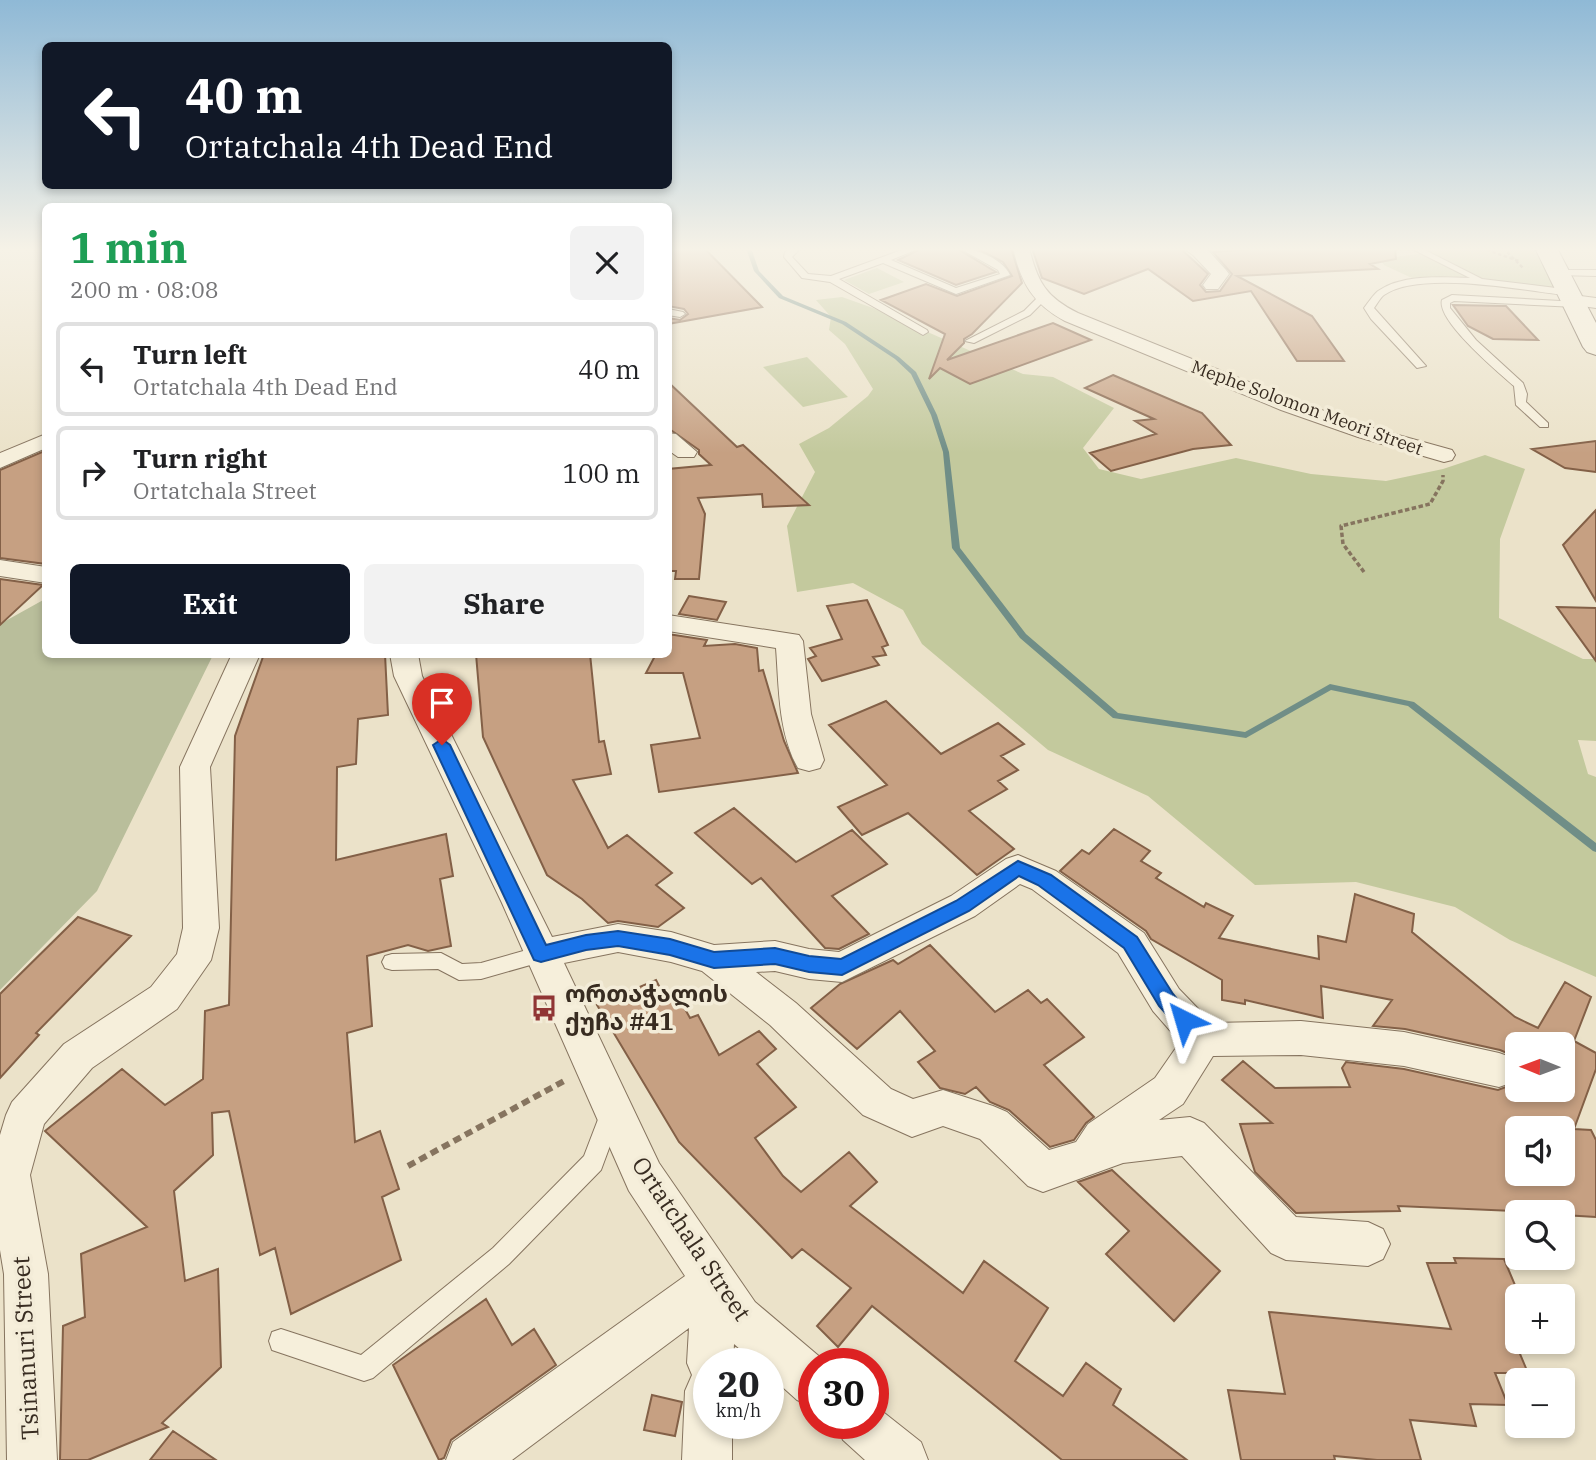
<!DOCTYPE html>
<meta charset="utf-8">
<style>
body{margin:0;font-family:"IBM Plex Serif","Noto Sans Georgian",serif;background:#f2f2f2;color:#202124;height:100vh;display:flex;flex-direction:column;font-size:26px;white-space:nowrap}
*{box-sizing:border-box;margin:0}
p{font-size:23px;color:#757577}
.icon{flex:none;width:38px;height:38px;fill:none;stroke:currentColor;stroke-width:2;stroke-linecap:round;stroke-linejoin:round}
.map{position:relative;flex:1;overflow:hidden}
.side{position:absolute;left:42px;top:203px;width:630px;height:455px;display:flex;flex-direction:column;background:#fff;border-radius:10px;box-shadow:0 4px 10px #0003}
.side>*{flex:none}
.hud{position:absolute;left:42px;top:42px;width:630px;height:147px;border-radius:10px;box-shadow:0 4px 10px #0003;background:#111827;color:#fff;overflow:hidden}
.needle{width:46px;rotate:271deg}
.tools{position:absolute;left:1505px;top:1032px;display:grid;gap:14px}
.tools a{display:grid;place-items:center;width:70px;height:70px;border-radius:10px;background:#fff;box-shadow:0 4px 10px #0003;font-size:35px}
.speed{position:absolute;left:693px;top:1348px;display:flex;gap:14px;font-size:35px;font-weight:700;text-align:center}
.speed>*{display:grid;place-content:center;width:91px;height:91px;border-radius:50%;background:#fff;box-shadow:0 4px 10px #0003;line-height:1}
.speed small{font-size:18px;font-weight:400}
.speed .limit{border:10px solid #d22;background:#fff;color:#111}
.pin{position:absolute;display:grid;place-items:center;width:60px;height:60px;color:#fff;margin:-72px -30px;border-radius:50% 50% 50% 0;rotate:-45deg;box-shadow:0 0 7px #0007}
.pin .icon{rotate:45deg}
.me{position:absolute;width:77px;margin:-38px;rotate:320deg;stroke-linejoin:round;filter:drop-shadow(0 0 5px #0008)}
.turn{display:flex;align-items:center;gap:24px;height:147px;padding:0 28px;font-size:32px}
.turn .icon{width:91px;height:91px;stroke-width:2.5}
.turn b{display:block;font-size:49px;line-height:60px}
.round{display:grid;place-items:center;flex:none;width:74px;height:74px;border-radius:10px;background:#f2f2f2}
.summary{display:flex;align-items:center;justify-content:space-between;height:119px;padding:0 28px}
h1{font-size:42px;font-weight:800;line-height:52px;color:#1e9e55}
.primary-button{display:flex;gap:14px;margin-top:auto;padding:14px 28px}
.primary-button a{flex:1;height:80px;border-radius:10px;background:#111827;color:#fff;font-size:28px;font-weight:800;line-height:80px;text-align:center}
.primary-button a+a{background:#f2f2f2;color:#202124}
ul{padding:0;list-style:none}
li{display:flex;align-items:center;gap:21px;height:94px;margin:0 14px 10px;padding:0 14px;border:4px solid #e0e0e0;border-radius:10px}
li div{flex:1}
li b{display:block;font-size:26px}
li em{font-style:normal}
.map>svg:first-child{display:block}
.green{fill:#c3c99d}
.cemetery{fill:#b9be9b}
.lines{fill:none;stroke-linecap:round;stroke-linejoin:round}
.stream{fill:#708e87;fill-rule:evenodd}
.building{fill:#c6a082;stroke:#836047;stroke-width:2;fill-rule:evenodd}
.lane-casing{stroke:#86745f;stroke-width:2}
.street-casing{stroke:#86745f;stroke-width:2}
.secondary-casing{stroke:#685642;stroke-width:2}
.path-far2{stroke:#86745f;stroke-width:2.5;stroke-dasharray:3.5 2.5;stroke-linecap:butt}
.path-far1{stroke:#86745f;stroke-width:3.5;stroke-dasharray:4.5 2.5;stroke-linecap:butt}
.path{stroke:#86745f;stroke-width:6;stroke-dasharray:8 5;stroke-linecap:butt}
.lane{fill:#f6efdb;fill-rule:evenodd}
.street{fill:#f6efdb;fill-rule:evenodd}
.secondary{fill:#f6efdb;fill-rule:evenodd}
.route{fill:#1a73e8;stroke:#114b97;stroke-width:2}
.labels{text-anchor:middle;stroke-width:7;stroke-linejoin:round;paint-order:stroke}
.far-street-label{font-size:18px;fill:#382c21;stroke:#f3ecd8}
.near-poi-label{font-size:24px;font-weight:bold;fill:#382c21;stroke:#f3ecd8;text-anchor:start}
.near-street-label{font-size:24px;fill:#382c21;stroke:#f3ecd8}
</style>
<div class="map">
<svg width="1596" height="1460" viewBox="0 0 1596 1460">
<rect width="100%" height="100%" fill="#ebe2c9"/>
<path class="green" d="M1416,248H1536L1554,283L1553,288L1414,279L1384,265L1380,259L1426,253Z
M877,268L904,282L869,294L844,280Z
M842,297L873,308L1023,374L1053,377L1114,408L1083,448L1099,469L1141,479L1236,458L1311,474L1386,481L1443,469L1485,455L1525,469L1500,539L1499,618L1583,659H1596V741L1578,740L1588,774L1596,777V977L1510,940L1455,907L1356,882L1255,885L1148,796L1048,750L922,644L903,610L853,583L797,592L787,526L815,472L799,444L829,428L868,396L873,389L845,344L829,330L831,317L816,300Z
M807,357L848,397L803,407L763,367Z"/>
<path class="cemetery" d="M45,599L46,654L213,655L97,891L0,990V624Z"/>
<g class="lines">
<path class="stream" d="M746,248H751L759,271L783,296L846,322L899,357L916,372L937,415L949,452L960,548L1026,634L1118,713L1245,732L1330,684L1414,702L1596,843V852L1593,851L1408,706L1331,690L1246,738L1113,718L1020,638L952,548L943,452L931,415L911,374L895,359L842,324L779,298L754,271Z"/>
</g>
<path class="building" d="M680,248H704L762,307L668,324V318L680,320L688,314L684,309L668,306V250Z
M923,248H956L996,272L956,285L898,260Z
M976,248H1011L1022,283L972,334L964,339V343L947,360L1053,323L1091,340L970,384L940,368L929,379L945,334L881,300L926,284L957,296L1012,276L1003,262Z
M1032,248H1180L1208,274L1200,285L1206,292L1220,291L1232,274L1213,252L1270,248H1395L1396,259L1370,264L1378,269L1237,276L1312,316L1344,361H1297L1251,291L1193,301L1148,269L1084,294L1042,278Z
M1453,305L1506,306L1538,340L1493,339L1468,326Z
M1113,375L1202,413L1231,445L1193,449L1111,471L1090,453L1156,434L1135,421L1154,419L1085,388Z
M668,382L737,447L743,445L809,505L763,507L762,494L698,498L705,514L699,579H675L676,571H668V469L711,465L699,454V450L668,428Z
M1596,441V472L1565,468L1532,449Z
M42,452L46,453V564L0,558V470Z
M1596,510V601L1563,545Z
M0,579L43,585L0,625Z
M689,596L726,602L717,620L679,614Z
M867,600L888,645L882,647L886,655L873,657L879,665L822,681L808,659L816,656L810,648L842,639L827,606Z
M1557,607L1596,608V661Z
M668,634L707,640L704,646L735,644L757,648L759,671L763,670L784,741L798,773L659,792L651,745L700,738L683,673H646L656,654H668Z
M264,654H385L388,715L358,719L356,764L337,767L336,860L446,834L453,876L440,879L451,946L428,951L408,945L367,956L372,1026L347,1033L355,1142L380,1131L399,1189L382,1197L401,1260L291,1314L275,1248L260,1255L229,1111L212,1113L213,1155L174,1191L185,1281L218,1269L221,1367L162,1423L168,1427L88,1460H60L63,1326L85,1317L81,1254L147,1227L45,1131L122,1069L165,1105L203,1079L205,1011L229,1005L235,736Z
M476,654H590L599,742L604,741L611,774L573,780L608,848L627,835L672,873L656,885L684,908L658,927L618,921L608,923L582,899L547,875L483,737Z
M886,701L941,754L998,723L1024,744L1001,756L1018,770L998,781L1007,789L969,811L1014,849L977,875L908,813L862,835L838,807L887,785L829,725Z
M734,808L796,862L852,830L887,864L832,896L869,934L839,949L825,948L761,878L752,884L695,833Z
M1114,829L1150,851L1141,861L1161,873L1156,878L1204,907L1206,903L1233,916L1219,938L1319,959L1318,936L1346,942L1355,894L1414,914L1412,932L1515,1017L1538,1028L1565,982L1591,997L1574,1041L1596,1053V1069L1574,1129L1591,1130L1596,1140V1217L1563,1215V1213L1398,1206L1400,1211L1296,1213L1255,1172L1240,1124L1272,1123L1222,1080L1243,1061L1275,1088L1350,1087L1342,1068L1346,1062L1404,1069L1498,1090L1514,1084L1517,1079V1090H1563V1045H1517V1064L1514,1056L1500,1050L1405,1029L1373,1026L1392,1000L1321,986L1323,1018L1245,1000V1004L1222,1000V980L1151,939L1146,931L1060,871L1082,850L1089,854ZM1517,1129H1563V1174H1517Z
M78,917L131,936L36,1033L39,1035L0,1078V994Z
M930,945L995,1012L1028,990L1041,1003L1047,999L1084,1037L1044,1065L1094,1117L1086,1123L1074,1140L1050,1147L1009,1110L990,1102L976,1087L965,1094L940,1088L918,1062L935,1051L900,1011L857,1049L811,1008L840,984L893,960L898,964Z
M656,980L664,996L675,991L690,1018L698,1015L719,1055L759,1031L776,1049L757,1064L796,1107L755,1138L783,1176L801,1192L849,1152L877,1182L850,1206L889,1236L963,1293L984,1261L1048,1308L1015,1361L1063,1396L1086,1363L1121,1389L1113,1405L1187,1460H1062L872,1306L838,1347L817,1326L851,1288L802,1249L792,1258L679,1142L597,1005Z
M1112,1170L1220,1271L1174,1321L1106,1254L1129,1231L1078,1182Z
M1454,1258L1504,1259L1520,1297H1517V1342L1539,1343L1515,1342L1528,1373H1495L1508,1405L1470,1404L1476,1426L1410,1420L1421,1460H1377L1334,1456L1335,1460H1241L1228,1390L1285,1394L1269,1312L1451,1329L1427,1263H1456Z
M486,1299L512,1345L534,1329L556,1365L451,1440L444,1458L439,1460L393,1365Z
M652,1395L682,1402L675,1436L644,1430Z
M173,1431L216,1460H150Z"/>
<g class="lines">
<g class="lane-casing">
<path id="lane" d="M791,248H801L792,257L808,274L831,276L907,248H920L891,260L956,288L1000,274L998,270L959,248C975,248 1003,259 1010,275L956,294L883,263L839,279L927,330L928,332L923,335L830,282L802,278L784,257L785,252Z
M1410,248H1421L1482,279L1564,289L1569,292L1564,295C1523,290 1419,270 1384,295C1380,298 1377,304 1374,308L1426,366L1417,368L1371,319L1364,308C1368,303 1373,295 1378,291C1402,274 1442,277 1470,278Z
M1561,270H1596V276L1558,275L1556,273Z
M1452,295L1579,302V306L1576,307L1454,301L1450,303V308L1476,340L1523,383L1527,394L1526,402L1548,423V427H1540L1516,405L1514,386C1498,372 1436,320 1442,300Z
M1038,297L1046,299L1030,315L974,343L965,341L1024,311Z
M668,309L683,312L685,314L680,317L668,315Z
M541,946L548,948L550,954L548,960L481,979L459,980L438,969L392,970L385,968L382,962L385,956L392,954L441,953L462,964L481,963Z
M610,1106L618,1109L621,1116L601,1170L509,1264L373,1378L364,1381L272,1350L269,1341L272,1332L281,1329L361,1355L493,1248L584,1156L602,1109Z"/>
</g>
<g class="street-casing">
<path id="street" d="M1013,248H1029C1038,283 1046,297 1078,313L1296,401L1373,428L1452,450L1455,455L1452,460L1444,462L1358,437L1281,410L1065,321C1033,304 1021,283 1013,248Z
M1183,248H1206L1226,270L1229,274L1218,289H1206L1203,285L1211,274L1193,255Z
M1573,295L1596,298V308L1567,304L1564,300Z
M668,433L676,434L697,452L694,457H678L668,450Z
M46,434V448L0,468V453Z
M0,560L46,567V583L0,576Z
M668,615L799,635L803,641L811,714L824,760L820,768L809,771L798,768C778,733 779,686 776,648L668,631Z
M232,654H260L210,767L219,928L211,960L177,1009L92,1068L44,1124L30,1175L48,1274L57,1460H7L4,1274L0,1250V1135L6,1115L12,1102L64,1044L151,987L177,954L183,928L180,767Z
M390,654H418L422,676L552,937L618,924L671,932L714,945L775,941L809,949L839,952L951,896L1006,859L1018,855L1056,871L1144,933L1179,989L1212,1023L1301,1021L1404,1032L1499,1053L1513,1058L1517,1073L1513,1082L1499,1087L1404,1066L1301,1055L1213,1056L1183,1104L1159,1120L1190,1117L1204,1123L1296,1217L1368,1222L1383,1229L1390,1244L1383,1259L1368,1266L1286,1260L1271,1253L1182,1156L1123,1163L1043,1192L1028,1186L980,1139L943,1126L912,1137L863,1115L770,1025L702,971L671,962L618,952L564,963L659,1163L755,1302L827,1363H814V1407L797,1400L768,1374V1363H756L734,1344L733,1363H709V1423H732V1460H682L685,1391L692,1375L687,1363L689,1328L512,1460H446L453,1442L685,1276L629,1191L502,903L394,676ZM1020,884L1032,889L1118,953L1153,1011L1180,1042L1155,1078L1088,1124L1076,1142L1049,1150L1007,1112L993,1106L943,1090L913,1099L891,1089L796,1003L756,972L775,971L809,979L842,982L975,916Z
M873,1404L921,1442L928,1460H865L843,1440L836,1423H873Z"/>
</g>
<g class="secondary-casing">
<path id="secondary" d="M1535,248H1557L1596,323V355L1587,352L1583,347Z"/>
</g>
<path class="path-far2" d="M1481,248L1519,261
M1503,248L1524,269"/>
<path class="path-far1" d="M1364,572L1343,544L1341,526L1430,504L1443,481V475"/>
<path class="path" d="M408,1166L564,1081"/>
<use href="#lane" class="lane"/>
<use href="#street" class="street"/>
<use href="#secondary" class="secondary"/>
</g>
<linearGradient id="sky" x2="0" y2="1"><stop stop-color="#8fb9d6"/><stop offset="0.55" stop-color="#f6f2e7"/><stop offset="1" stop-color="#f6f2e7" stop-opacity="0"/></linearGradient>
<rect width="1596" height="453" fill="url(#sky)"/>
<path class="route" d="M442,739L450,745L546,945L586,935L618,931L670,939L714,952L775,948L809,956L841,959L956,901L1018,861L1051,875L1137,937L1173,994L1194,1020L1192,1026L1184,1028L1177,1026L1159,1006L1124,948L1038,885L1019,876L969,911L842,975L809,972L775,964L714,968L670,955L618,946L586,950L541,962L534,960L433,745Z"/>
<defs>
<g id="bus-bare" transform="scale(2.1)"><path d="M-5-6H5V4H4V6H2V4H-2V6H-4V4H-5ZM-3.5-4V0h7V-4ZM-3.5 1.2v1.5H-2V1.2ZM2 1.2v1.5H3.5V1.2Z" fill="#903534" stroke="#f3ecd8" stroke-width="2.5" paint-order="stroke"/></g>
</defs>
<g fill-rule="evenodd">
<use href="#bus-bare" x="544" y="1008"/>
</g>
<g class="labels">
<g class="far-street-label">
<text transform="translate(1307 408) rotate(20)" y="6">Mephe Solomon Meori Street</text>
</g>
<g class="near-poi-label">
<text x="565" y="1002">ორთაჭალის<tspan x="565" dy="28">ქუჩა #41</tspan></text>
</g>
<g class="near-street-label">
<text transform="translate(691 1239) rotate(56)" y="8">Ortatchala Street</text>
<text transform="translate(26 1348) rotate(-93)" y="8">Tsinanuri Street</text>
</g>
</g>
</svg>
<div class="tools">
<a><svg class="needle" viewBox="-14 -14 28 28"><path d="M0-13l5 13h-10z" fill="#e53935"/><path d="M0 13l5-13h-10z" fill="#757577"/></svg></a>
<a><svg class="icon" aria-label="sound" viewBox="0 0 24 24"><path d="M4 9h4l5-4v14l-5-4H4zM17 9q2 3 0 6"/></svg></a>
<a><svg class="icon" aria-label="search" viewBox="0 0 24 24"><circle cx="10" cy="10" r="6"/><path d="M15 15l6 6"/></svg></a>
<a>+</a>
<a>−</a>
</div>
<div class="speed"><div>20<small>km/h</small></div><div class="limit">30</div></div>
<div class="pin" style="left:442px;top:745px;background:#d93025"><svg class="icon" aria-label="arrive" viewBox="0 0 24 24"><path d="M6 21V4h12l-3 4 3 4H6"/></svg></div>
<svg class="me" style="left:1184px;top:1020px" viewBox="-20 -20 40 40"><path d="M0-17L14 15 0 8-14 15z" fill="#1a73e8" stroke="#fff" stroke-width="4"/></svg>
<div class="hud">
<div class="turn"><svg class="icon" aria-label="left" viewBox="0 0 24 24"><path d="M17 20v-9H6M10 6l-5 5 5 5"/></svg><div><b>40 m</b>Ortatchala 4th Dead End</div></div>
</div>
<section class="side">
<div class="summary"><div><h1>1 min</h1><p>200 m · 08:08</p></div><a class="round"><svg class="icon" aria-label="close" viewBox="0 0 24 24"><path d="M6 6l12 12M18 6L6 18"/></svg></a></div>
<ul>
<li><svg class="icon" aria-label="left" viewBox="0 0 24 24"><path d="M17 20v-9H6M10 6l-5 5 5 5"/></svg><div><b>Turn left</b><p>Ortatchala 4th Dead End</p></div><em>40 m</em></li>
<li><svg class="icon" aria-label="right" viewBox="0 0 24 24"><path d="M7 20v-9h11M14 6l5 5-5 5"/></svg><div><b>Turn right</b><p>Ortatchala Street</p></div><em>100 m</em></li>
</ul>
<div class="primary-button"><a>Exit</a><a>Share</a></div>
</section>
</div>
